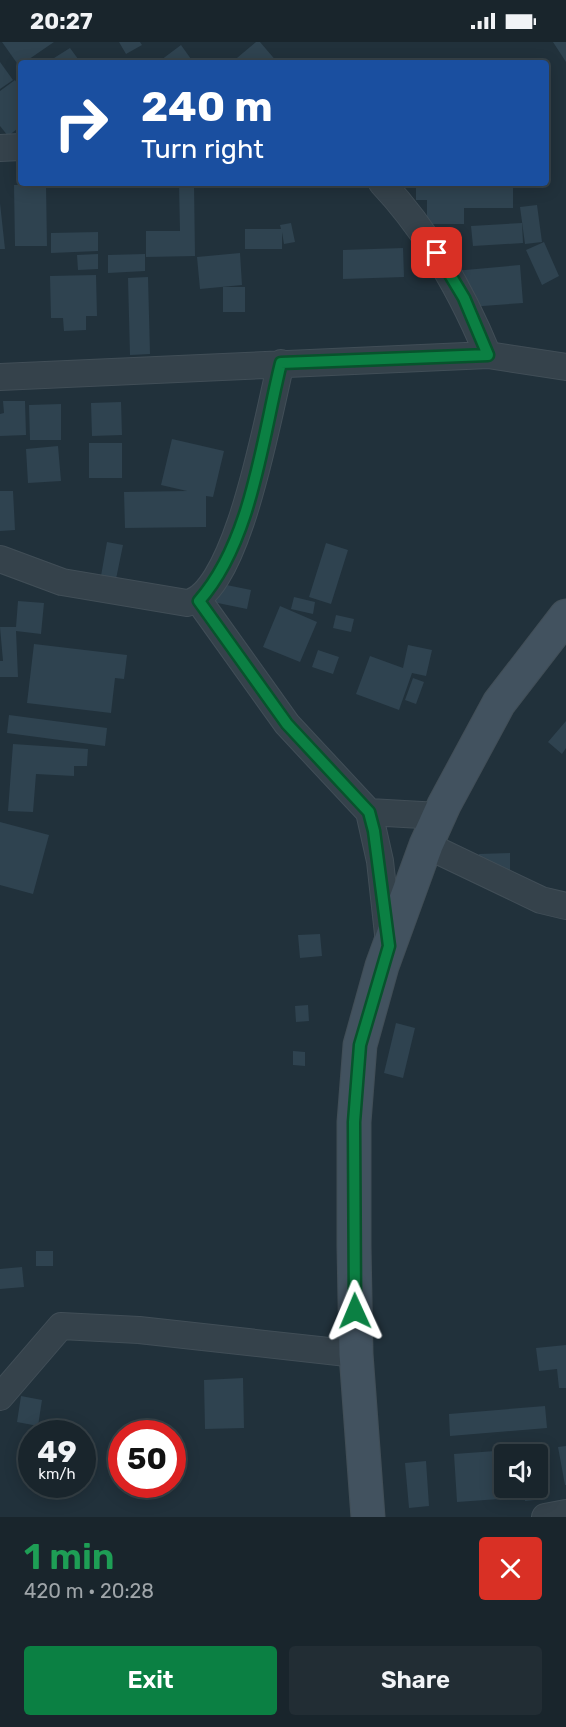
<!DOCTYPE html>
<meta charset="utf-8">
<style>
body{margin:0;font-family:Rubik,sans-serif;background:#222d34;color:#f1f3f6;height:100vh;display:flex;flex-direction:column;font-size:22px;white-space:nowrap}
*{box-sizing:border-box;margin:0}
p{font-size:20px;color:#9fa5a9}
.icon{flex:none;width:33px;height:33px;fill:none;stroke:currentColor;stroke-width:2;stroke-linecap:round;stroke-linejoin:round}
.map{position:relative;height:1475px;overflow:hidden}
.side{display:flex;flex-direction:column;background:#19252c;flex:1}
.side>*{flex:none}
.hud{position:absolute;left:18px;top:18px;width:531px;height:126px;border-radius:6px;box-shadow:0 3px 15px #0003,0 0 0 2px #374248;background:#1a4fa0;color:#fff;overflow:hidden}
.tools{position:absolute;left:494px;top:1402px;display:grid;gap:12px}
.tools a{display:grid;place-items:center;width:54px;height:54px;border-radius:6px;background:#19252c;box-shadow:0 3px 15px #0003,0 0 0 2px #374248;font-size:30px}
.speed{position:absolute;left:18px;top:1378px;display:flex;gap:12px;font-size:30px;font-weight:700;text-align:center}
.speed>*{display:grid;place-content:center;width:78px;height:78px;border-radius:50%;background:#19252c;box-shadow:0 3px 15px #0003,0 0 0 2px #374248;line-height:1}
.speed small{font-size:15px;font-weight:400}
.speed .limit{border:9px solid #d22;background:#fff;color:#111}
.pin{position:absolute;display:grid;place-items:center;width:51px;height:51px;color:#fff;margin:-26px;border-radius:12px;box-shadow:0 3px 9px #0006}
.me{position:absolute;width:66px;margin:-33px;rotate:359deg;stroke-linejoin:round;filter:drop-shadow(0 0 4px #0008)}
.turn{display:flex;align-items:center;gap:21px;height:126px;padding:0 24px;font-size:27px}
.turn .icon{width:78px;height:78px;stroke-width:2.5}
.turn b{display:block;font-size:42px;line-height:51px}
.round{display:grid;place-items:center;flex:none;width:63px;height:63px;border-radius:6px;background:#222d34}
.overview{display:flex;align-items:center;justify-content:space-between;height:102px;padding:0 24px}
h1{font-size:36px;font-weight:600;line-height:45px;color:#1e9e55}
.button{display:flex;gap:12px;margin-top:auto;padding:12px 24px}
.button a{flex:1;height:69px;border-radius:6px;background:#0b8043;color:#fff;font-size:24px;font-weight:600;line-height:69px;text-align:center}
.button a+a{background:#222d34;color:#f1f3f6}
.status{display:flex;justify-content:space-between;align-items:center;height:42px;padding:0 30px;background:#19252c;direction:ltr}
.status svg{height:16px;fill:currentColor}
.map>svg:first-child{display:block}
.building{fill:#2f4350}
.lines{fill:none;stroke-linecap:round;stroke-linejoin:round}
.minor-casing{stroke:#414e57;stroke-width:28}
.secondary-casing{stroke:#414e57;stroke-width:35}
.minor{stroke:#35424b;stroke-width:26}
.secondary{stroke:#42525f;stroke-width:33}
.route-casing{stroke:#07532c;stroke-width:15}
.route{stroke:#0b8043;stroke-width:10}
</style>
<div class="status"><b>20:27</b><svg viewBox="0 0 49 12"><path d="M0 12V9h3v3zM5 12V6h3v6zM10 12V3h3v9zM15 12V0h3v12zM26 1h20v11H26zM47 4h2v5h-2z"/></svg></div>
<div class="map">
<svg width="566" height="1475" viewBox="0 0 566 1475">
<rect width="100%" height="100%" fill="#21313b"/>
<path class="building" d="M2,0H54L19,24Z
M119,0H140L142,3L126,12Z
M256,0H260L278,21H231Z
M553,0H566V20Z
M181,3L191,17L186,21H157Z
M70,6L81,21H58L54,16Z
M0,20L13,38L0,47Z
M15,38L21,47V84L8,94L0,84V49Z
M416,141H513V166H464V182H427V158H416Z
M179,142H194L195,214L146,215V189H180Z
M14,143H46L47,204H15Z
M0,161L5,207H0Z
M537,163L542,200L525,202L520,165Z
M291,181L295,200L284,202L282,190V207H245V187H281L280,183Z
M522,181L523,201L473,204L471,184Z
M98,190V209L51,211V191Z
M544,200L559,234L542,243L526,208Z
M403,206L404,235L343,237V208Z
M240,211L242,243L200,247L197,215Z
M98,212V227L78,228L77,213Z
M145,212V229L108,231V213Z
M520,223L523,261L456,266L454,229Z
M96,233L97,274H86V288L64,289L63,276H51L50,234Z
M148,235L150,312L130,313L128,236Z
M223,245H245V270H223Z
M3,359H25L26,393L0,394V372L4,371Z
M121,360L122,393L92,394L91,361Z
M61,362V398H30L29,363Z
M172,397L224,409L213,455L206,454V485L125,486L124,450L187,449L161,443Z
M89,401H122V436H89Z
M58,404L61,439L28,441L26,407Z
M0,449H13L15,488L0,489Z
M107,500L123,503L116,537L101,534Z
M326,501L348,508L331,562L309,555Z
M207,539L251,548L247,567L203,558Z
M294,555L315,560L313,572L291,567Z
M18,559L44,561L41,592L16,589L18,635H0V619H3L0,585H16Z
M280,564L317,580L300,620L263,605Z
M336,573L354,577L351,590L333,586Z
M34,602L127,613L124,637L115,636L111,671L27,661Z
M408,603L432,608L426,634L412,631L399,668L356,652L370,614L403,626Z
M318,608L339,615L333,632L312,625Z
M413,636L424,640L416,662L405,658Z
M9,673L107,686L105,704L7,691Z
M566,679V706L562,712L548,700Z
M13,702L88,707L87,724H74V734L36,732L33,770L8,769Z
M0,780L49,793L33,852L0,843Z
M510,811V830H480L479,812Z
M320,892L322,914L300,916L298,893Z
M308,963L309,979L296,980L295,964Z
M396,981L415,986L403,1036L384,1031Z
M293,1009L305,1010V1024L293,1023Z
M36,1209H53V1224H36Z
M22,1225L24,1245L0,1247V1227Z
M566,1303V1346H559L557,1327L539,1329L536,1306Z
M243,1336L244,1386L205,1387L204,1338Z
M21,1354L42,1358L38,1384L17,1380Z
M545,1364L547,1386L450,1394L449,1372Z
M566,1404V1443H565L558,1405Z
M509,1408V1413H504V1446H511L512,1456L457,1460L454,1412Z
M537,1413H541L545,1457L525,1459L524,1446H537Z
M426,1419L429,1464L409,1466L405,1421Z"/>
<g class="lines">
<g class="minor-casing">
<path id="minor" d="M0,106L21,105
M382,141C429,191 462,250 488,313
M0,335L488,313L566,325
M0,517L62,540L187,561C238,552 269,368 281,321
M199,559L287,682L369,770L380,819L389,901
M369,770L439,774
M426,803L541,858L566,864
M0,1355L61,1284L139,1288L356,1312
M545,1475L566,1471"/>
</g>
<g class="secondary-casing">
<path id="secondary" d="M368,1475L356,1312L354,1204V1080L360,1003L382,924L426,803L444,763L499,661L566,574"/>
</g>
<use href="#minor" class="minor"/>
<use href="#secondary" class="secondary"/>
</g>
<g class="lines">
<g class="route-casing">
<path id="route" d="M355,1269L354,1080L360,1003L389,904L374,789L369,770L287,682L199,559C252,499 262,397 281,321L488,313L464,256L437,211"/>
</g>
<use href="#route" class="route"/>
</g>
</svg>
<div class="tools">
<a><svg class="icon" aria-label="sound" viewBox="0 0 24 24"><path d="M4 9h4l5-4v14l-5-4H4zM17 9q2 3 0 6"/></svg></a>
</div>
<div class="speed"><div>49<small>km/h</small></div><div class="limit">50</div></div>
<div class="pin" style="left:437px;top:211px;background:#d93025"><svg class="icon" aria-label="arrive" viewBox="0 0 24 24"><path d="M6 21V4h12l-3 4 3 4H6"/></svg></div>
<svg class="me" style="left:355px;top:1269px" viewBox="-20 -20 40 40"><path d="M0-17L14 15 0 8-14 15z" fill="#0b8043" stroke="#fff" stroke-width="4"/></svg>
<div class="hud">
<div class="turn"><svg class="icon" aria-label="right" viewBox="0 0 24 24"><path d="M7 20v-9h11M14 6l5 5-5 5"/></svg><div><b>240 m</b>Turn right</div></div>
</div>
</div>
<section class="side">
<div class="overview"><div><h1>1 min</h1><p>420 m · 20:28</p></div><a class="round" style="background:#d93025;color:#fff"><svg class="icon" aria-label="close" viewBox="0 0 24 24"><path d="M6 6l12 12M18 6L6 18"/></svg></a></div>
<div class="button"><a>Exit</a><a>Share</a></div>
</section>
